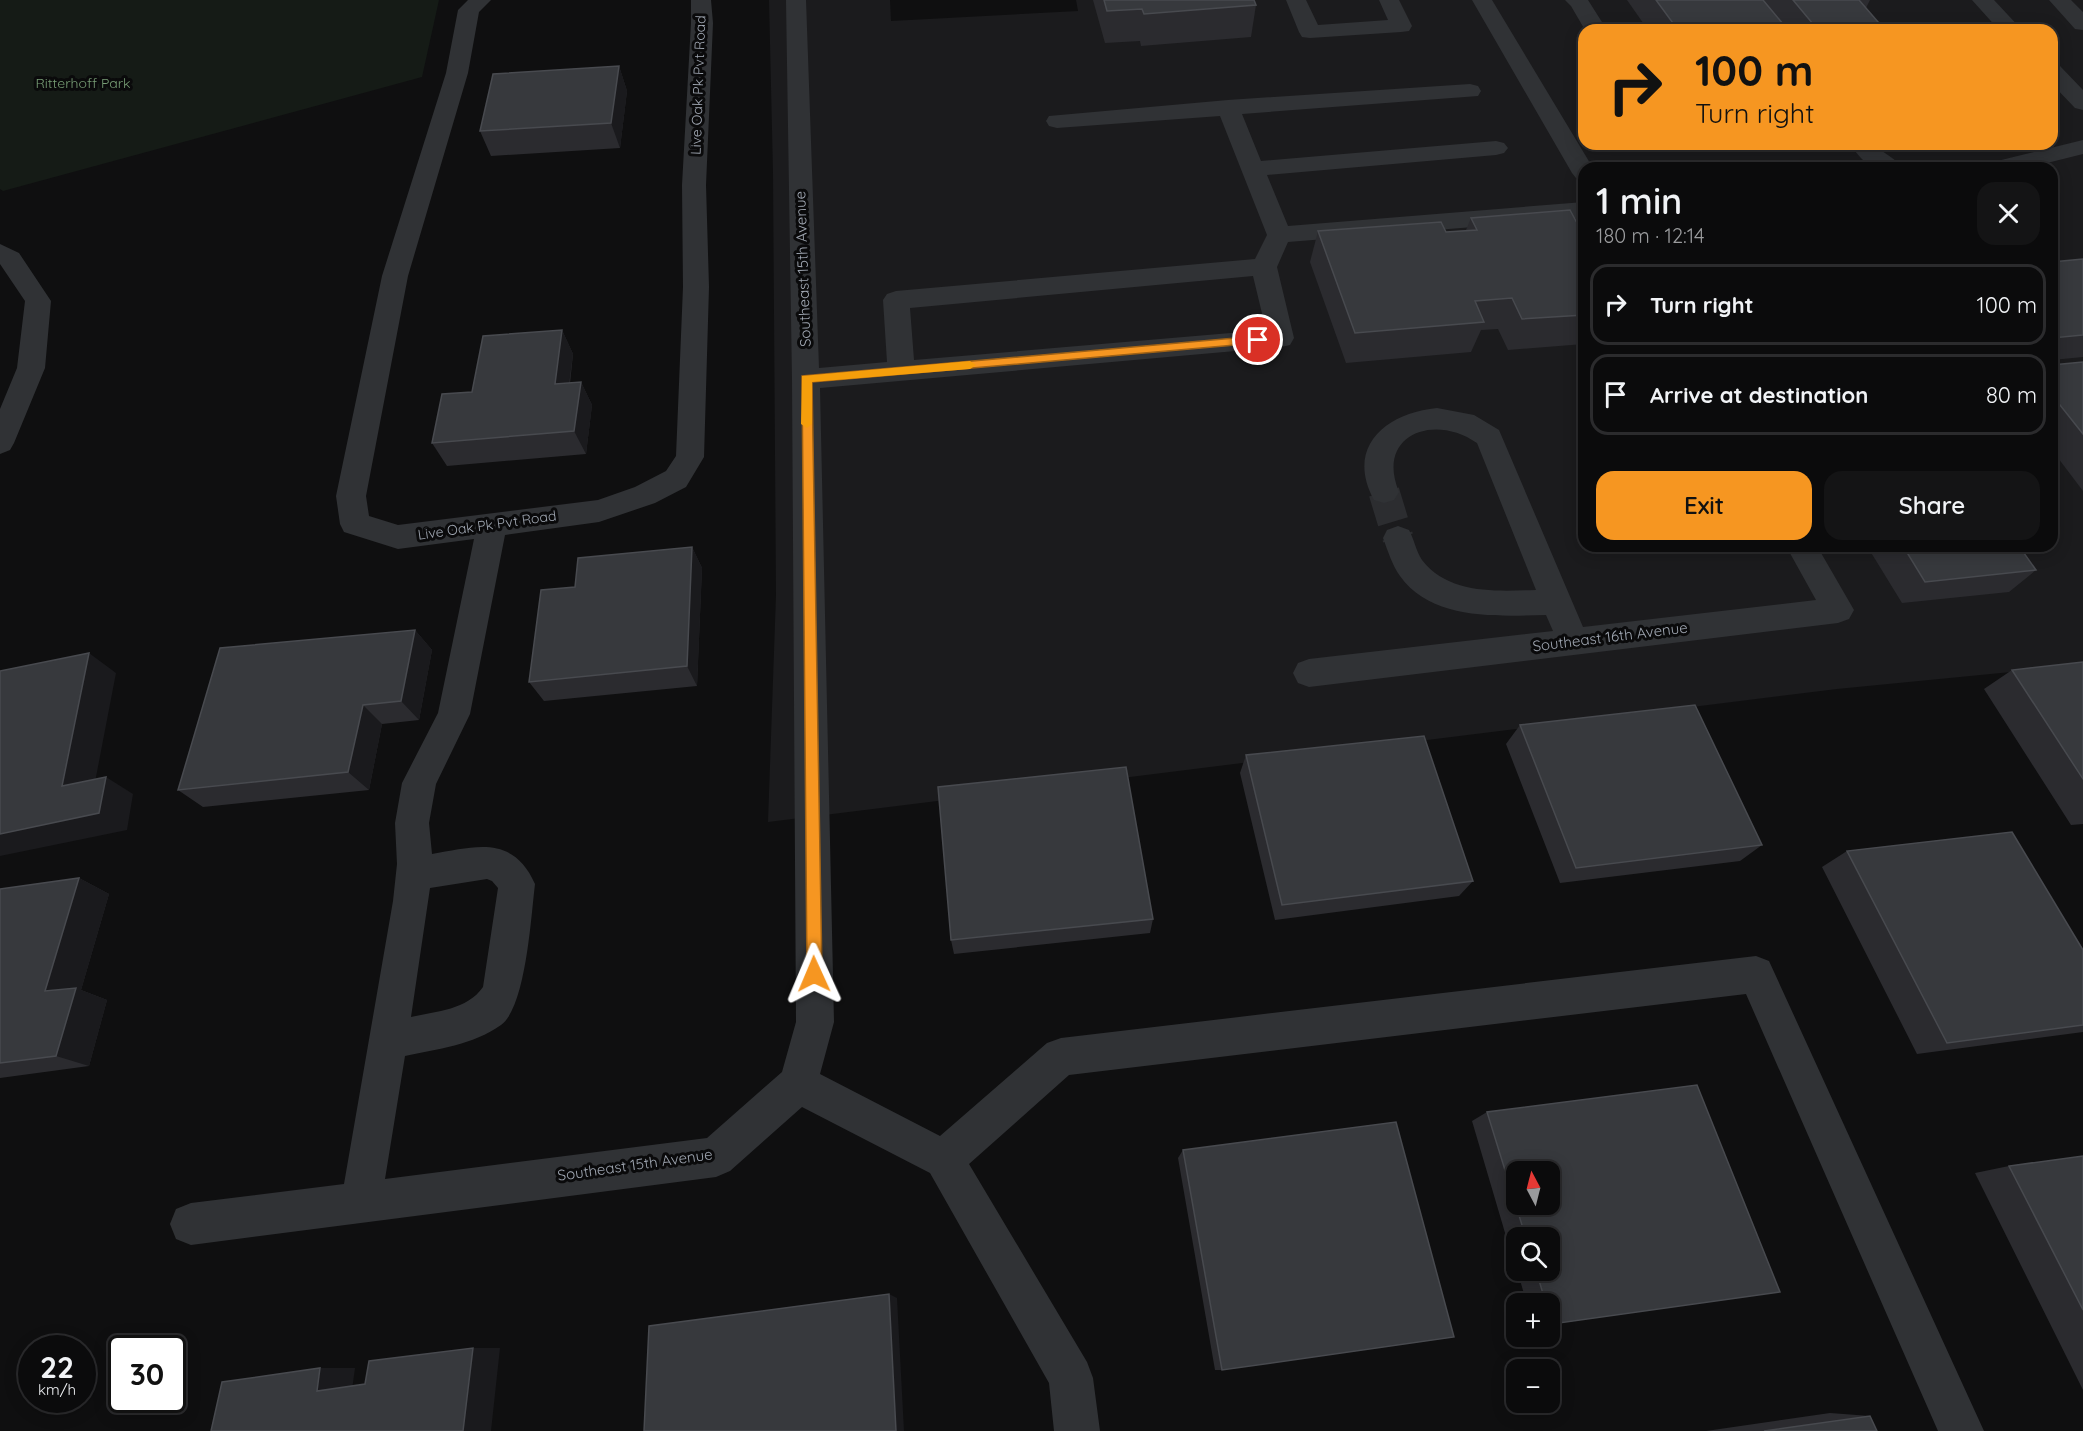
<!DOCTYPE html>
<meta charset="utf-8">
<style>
body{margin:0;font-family:Quicksand,sans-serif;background:#141415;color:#f1f3f6;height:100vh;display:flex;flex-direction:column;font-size:22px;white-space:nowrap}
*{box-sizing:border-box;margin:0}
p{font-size:20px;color:#9a9b9d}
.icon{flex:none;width:33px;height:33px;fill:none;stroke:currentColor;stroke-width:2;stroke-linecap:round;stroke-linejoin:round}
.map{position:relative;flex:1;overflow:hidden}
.details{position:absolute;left:1578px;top:162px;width:480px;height:390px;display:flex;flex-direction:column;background:#0b0b0c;border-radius:18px;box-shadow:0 3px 15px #0003,0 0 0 2px #2b2b2d}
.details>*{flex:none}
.guide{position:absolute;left:1578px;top:24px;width:480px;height:126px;border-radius:18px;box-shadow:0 3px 15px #0003,0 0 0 2px #2b2b2d;background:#f69621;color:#111;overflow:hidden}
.needle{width:39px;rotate:353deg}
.fabs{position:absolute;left:1506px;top:1161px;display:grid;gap:12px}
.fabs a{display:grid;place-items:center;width:54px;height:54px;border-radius:12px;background:#0b0b0c;box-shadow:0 3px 15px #0003,0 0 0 2px #2b2b2d;font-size:30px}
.speed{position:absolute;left:18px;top:1335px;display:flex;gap:12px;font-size:30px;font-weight:700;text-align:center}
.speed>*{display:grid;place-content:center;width:78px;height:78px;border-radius:50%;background:#0b0b0c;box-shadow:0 3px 15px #0003,0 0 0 2px #2b2b2d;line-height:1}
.speed small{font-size:15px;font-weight:400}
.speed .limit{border:3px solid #111;border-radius:9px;background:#fff;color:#111}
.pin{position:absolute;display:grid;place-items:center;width:51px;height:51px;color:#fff;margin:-26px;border:3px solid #fff;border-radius:50%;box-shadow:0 2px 6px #0007}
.me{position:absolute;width:66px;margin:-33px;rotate:359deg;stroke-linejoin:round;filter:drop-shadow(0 0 4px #0008)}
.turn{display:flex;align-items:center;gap:21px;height:126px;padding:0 18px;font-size:27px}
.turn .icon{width:78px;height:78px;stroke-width:2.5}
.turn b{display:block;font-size:42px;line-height:51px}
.round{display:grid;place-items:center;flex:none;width:63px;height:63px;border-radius:18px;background:#141415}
.headline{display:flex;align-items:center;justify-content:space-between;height:102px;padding:0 18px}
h1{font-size:36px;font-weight:600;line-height:45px}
.button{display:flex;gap:12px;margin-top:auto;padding:12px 18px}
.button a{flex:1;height:69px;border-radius:18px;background:#f69621;color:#111;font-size:24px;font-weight:600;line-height:69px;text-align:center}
.button a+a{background:#141415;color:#f1f3f6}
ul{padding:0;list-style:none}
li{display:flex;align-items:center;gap:18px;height:81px;margin:0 12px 9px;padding:0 6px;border:3px solid #2b2b2d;border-radius:18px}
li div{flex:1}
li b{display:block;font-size:22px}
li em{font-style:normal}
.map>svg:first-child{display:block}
.built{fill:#1b1b1d;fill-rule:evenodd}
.green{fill:#151b16}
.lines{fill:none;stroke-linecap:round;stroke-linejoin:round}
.minor-tunnel{stroke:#2c2d30;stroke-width:31;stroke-dasharray:31 15;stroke-linecap:butt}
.minor{fill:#303235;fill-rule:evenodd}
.wall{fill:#2b2b2f}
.shaded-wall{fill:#1a1a1d}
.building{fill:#37393d;stroke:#484a4f;stroke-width:1.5;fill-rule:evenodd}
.route{fill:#f69621;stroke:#a06215;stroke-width:1.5}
.slow{fill:#f59e0b}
.labels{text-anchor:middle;stroke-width:6;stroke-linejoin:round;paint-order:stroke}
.far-park-label{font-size:14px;fill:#789e76;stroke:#0a0a0b}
.far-street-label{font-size:14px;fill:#a0a7b2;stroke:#0a0a0b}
.street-label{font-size:15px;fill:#a0a7b2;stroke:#0a0a0b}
</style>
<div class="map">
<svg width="2083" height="1431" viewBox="0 0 2083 1431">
<rect width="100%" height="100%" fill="#0f0f10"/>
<path class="built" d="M769,0H890L891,21L1078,11L1076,0H2083V665L1837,689L768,822L776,595L773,173ZM1584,30H2052V144H1584ZM1584,168H2052V546H1584Z"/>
<path class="green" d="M0,0H439L422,77L3,191L0,189Z"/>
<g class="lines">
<path class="minor-tunnel" d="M1384,492L1398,538"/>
<path class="minor" d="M468,0H491L479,12L468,73L408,276L366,496L369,516L398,525L598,500L635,487L666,471L676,456L683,287L682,185L691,23V0H711L713,23L706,185L709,287L704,457L686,487L655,503L599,522L505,535L470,714L436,784L429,823L432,854C475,847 513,834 535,884C531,916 526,1007 501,1025C473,1045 437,1049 405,1056L385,1179L707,1138L782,1072L796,1022L792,379L786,0H806L819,368L887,362L883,300L887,294L896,291L1255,259L1267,235L1220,116L1057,128L1049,126L1046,121L1049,116L1228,100L1470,84L1478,86L1481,91L1478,96L1242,114L1261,161L1496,141L1504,143L1508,148L1504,153L1496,155L1267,175L1288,226L1584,202V218L1288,242L1277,267L1294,338L1290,345L1281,347L820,388L834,1022L820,1074L940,1136L1047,1043L1061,1038L1756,956L1769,961L1984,1431H1938L1746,994L1069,1075L969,1164L1087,1362L1093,1378L1100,1431H1054L1049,1383L930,1173L802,1107L730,1171L716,1177L191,1245L176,1239L170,1224L176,1209L191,1203L344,1184L393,901L397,864L395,823L402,783L438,713L474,539L398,549L344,532L340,524L336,496L382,276L446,73L458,10ZM1253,276L1266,330L914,360L910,308ZM487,879L492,881L498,888L483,987C467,1010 437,1011 411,1017L430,888Z
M1286,0H1306L1318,25L1388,20L1379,0H1399L1412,26L1409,31L1401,32L1310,38L1302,37L1299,32Z
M1472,0H1492L1593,168H1584V180L1576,178L1572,173Z
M1565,0H1588L1607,30H1585L1571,6Z
M1972,0H1994L2022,30H1999Z
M2049,0H2071L2083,12V30L2075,29Z
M2052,64L2060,66L2083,90V110L2075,108L2052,84Z
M2083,140V154L2027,168H1985L1989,163Z
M1850,144H1874C1883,154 1896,158 1903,168C1873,168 1868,170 1850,144Z
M0,244L19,253L51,301L45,368L14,443L10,450L0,454V409L17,368L25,301L0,264Z
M1437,408L1474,415L1499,430L1583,627L1816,600L1786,546H1817L1854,610L1849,619L1838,623L1309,687L1298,683L1293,673L1298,663L1309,659L1553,631L1546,615C1498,616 1432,621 1400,576C1392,565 1388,551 1383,538L1387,530L1398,526L1409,530C1414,539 1416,551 1422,560C1449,595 1497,591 1536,590L1477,443C1435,413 1375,434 1399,492L1394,500L1384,503L1374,500C1345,447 1386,413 1437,408Z"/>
</g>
<path class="wall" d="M1093,0H1254L1256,5L1251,37L1141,46L1140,41L1105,43Z
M1627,0H1870L1866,8L1885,30H1648Z
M619,66L627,91L620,148L491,156L480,131Z
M1471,218L1584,236V344L1508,350L1498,329L1481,330L1471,352L1346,363L1310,262L1318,231L1446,232L1466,230Z
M2083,259V357L2052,360V262Z
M562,330L573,354L570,383L581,382L592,405L586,454L447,466L432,443L472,392Z
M2083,362V491L2052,450V365Z
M1867,546H2019L2036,570L2009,592L1902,603Z
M692,547L702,568L697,686L544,701L529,682L575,587Z
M415,630L432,650L419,720L382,724L369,790L203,807L178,790Z
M2083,662V824L2071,825L1984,689L2012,670Z
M1520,725L1762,845L1740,861L1560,883L1506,744Z
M1246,755L1473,881L1459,896L1275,920L1240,773Z
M1847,851L2083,950V1032L1917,1054L1822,867Z
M79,878L109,894L81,990L107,1000L89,1066L0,1078V889Z
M1153,919L1150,933L954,954L951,940Z
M1487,1112L1780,1292L1550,1324V1304H1527L1517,1270H1550V1238H1516V1270L1472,1121Z
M1183,1150L1222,1370H1215L1178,1158Z
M2083,1156V1390L1975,1173L2009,1166Z
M1830,1413L1870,1416L1877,1431H1706Z"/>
<path class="shaded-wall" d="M619,66L627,91L620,148L611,123Z
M562,330L573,354L566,408L555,384Z
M581,382L592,405L586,454L574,431Z
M692,547L702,568L697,686L687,666Z
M415,630L432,650L419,720L401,701Z
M89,653L116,673L91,803L62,786Z
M363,705L382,724L369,790L348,772Z
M106,777L133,794L127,830L0,856V834Z
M79,878L109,894L81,990L107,1000L89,1066L56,1056L45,991Z
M889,1294L897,1298L904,1431H896Z
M473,1348H500L491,1431H463Z
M320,1368H355L352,1390L317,1391Z"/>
<path class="building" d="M1104,0H1254L1256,5L1144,14L1142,9L1107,11Z
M1656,0H1763L1788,30H1678Z
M1793,0H1859L1885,30H1818Z
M619,66L611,123L480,131L493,74Z
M1570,210L1584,236V315L1522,319L1512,298L1475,301L1484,322L1355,333L1318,231L1441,222L1446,232L1477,230L1471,218Z
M2083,259V335L2052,338V262Z
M562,330L555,384L581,382L574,431L432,443L442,394L472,392L483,336Z
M2083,362V434L2052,395V365Z
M1903,546H2019L2036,570L1925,582Z
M692,547L687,666L529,682L541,590L575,587L578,558Z
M415,630L401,701L363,705L348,772L178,790L220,648Z
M89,653L62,786L106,777L99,813L0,834V671Z
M2083,662V779L2012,670Z
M1695,705L1762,845L1576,868L1520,725Z
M1424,736L1473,881L1282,905L1246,755Z
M1126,767L1153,919L951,940L938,787Z
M2012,832L2083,950V1025L1947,1043L1847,851Z
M79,878L45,991L76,988L56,1056L0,1063V889Z
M1697,1085L1780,1292L1552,1324L1550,1315V1304H1546L1536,1270H1550V1238H1526L1487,1112ZM1516,1172H1550V1204H1516Z
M1396,1122L1454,1337L1222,1370L1183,1150Z
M2083,1156V1310L2009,1166Z
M889,1294L896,1431H644L649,1326Z
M473,1348L463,1431H211L222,1382L320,1368L317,1391L365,1384L369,1361Z
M1870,1416L1877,1431H1764Z"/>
<path class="route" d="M1258,336L1263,340L1258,343L812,382L822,974L820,980L814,982L809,980L807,974L802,376Z"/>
<path class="slow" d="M970,361L976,365L970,369L812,382V424L807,428L801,424L802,376Z"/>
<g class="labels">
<g class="far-park-label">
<text x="83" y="88">Ritterhoff Park</text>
</g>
<g class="far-street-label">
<text transform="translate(698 85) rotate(-88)" y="5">Live Oak Pk Pvt Road</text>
<text transform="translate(487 525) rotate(-8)" y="5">Live Oak Pk Pvt Road</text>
</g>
<g class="street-label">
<text transform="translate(803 269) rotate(-92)" y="5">Southeast 15th Avenue</text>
<text transform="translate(1610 637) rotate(-7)" y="5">Southeast 16th Avenue</text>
<text transform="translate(635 1165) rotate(-8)" y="5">Southeast 15th Avenue</text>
</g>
</g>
</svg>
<div class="fabs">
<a><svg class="needle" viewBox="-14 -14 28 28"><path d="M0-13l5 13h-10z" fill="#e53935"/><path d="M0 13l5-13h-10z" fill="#9a9b9d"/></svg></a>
<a><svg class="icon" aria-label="search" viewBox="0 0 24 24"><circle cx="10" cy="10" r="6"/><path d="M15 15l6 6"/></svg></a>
<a>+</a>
<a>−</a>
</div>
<div class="speed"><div>22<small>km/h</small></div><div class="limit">30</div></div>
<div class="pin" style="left:1258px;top:340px;background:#d93025"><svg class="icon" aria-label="arrive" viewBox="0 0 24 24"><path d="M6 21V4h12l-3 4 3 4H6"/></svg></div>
<svg class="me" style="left:814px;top:974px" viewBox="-20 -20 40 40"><path d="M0-17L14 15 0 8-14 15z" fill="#f69621" stroke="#fff" stroke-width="4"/></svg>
<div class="guide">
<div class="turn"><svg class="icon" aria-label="right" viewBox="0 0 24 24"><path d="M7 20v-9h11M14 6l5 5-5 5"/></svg><div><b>100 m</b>Turn right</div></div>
</div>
<section class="details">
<div class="headline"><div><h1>1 min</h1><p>180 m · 12:14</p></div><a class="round"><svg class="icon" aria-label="close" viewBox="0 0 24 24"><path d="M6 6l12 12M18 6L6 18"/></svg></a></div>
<ul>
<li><svg class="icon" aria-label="right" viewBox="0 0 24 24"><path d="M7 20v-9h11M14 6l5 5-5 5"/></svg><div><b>Turn right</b></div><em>100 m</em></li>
<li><svg class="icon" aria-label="arrive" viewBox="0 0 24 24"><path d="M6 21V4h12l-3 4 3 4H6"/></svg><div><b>Arrive at destination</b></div><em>80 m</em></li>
</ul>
<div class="button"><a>Exit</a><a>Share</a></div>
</section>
</div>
